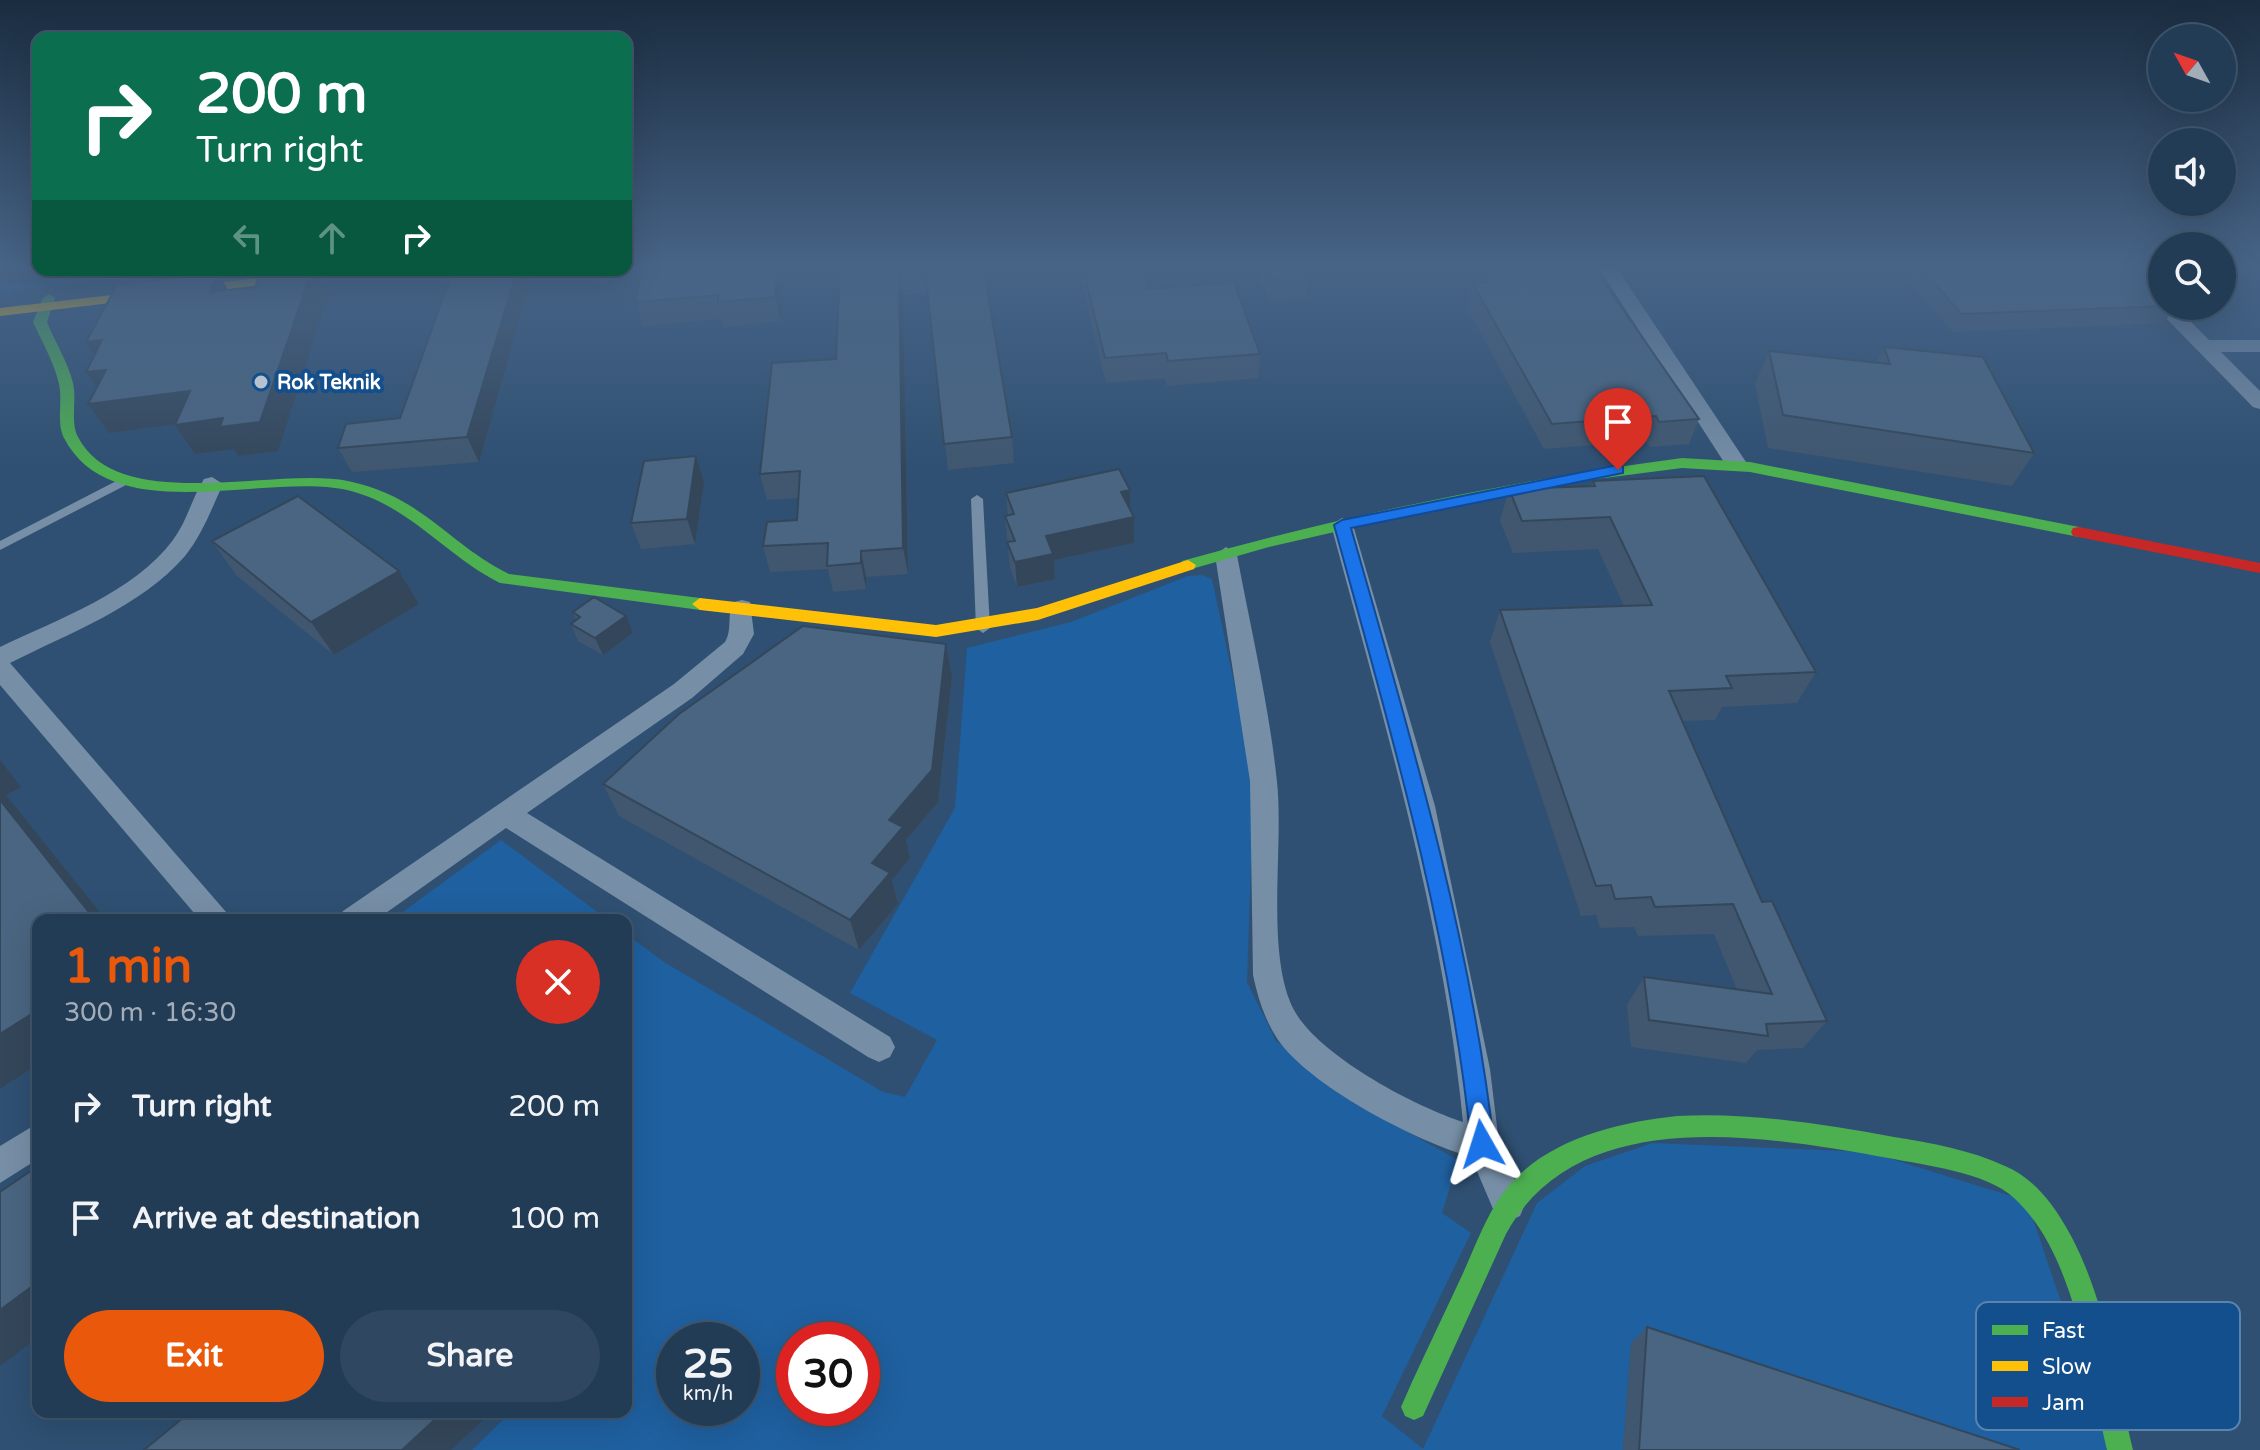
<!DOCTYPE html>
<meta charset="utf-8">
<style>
body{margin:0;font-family:"Varela Round",sans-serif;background:#2f4760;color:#f1f3f6;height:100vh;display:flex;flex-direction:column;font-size:30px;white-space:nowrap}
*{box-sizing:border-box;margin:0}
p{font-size:26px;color:#a3adb9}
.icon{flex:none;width:44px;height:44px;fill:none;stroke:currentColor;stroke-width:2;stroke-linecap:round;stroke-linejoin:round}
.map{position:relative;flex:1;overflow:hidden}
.drawer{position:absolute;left:32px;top:914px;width:600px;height:504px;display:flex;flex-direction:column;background:#233c56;border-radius:16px;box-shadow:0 8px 32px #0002,0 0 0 2px #40566c}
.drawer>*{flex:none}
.guide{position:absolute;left:32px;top:32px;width:600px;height:244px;border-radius:16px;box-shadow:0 8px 32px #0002,0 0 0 2px #40566c;background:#0b6e4f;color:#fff;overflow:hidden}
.needle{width:52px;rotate:310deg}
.tools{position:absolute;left:2148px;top:24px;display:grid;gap:16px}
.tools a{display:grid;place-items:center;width:88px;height:88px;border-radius:50%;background:#233c56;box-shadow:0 8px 32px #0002,0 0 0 2px #40566c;font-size:40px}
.speed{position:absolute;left:656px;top:1322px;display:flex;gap:16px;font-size:40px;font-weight:700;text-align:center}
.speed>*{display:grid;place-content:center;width:104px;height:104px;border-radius:50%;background:#233c56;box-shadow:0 8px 32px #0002,0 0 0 2px #40566c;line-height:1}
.speed small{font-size:20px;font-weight:400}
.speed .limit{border:12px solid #d22;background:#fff;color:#111}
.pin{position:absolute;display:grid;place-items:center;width:68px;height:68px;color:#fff;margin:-82px -34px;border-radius:50% 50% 50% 0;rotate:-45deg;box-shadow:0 0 8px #0007}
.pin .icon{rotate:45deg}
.me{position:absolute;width:88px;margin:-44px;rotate:354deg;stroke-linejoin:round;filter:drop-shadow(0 0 6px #0008)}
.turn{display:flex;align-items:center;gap:28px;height:168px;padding:0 32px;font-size:36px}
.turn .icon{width:104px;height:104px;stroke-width:2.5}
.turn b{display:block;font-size:56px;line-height:68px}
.lanes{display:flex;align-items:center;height:76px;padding:0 32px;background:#0003;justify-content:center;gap:40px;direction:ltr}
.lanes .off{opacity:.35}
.round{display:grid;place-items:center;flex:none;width:84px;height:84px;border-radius:42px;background:#2f4760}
.summary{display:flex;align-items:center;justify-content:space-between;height:136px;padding:0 32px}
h1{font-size:48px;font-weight:700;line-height:60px;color:#ea580c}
.button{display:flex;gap:16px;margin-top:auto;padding:16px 32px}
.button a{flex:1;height:92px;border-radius:48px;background:#ea580c;color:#fff;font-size:32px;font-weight:700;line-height:92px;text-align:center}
.button a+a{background:#2f4760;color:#f1f3f6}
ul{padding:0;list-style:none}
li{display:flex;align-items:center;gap:24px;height:112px;padding:0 32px}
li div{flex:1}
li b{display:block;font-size:30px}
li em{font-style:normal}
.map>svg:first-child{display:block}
.green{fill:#1f60a0;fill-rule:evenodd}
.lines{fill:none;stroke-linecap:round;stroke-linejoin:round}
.lane{fill:#768ea6;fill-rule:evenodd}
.street{fill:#768ea6;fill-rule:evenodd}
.fast{fill:#4caf50;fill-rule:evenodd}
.slow{fill:#ffc107;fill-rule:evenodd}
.jam{fill:#c62828;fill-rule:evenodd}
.wall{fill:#40576f}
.shaded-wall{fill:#34475a}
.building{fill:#4a6581;stroke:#34475a;stroke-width:2}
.route{fill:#1a73e8;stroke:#114b97;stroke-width:2}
.poi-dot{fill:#b6c2ce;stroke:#144f8d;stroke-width:3}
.labels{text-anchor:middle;stroke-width:8;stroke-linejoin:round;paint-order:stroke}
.far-poi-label{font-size:20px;font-weight:bold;fill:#fff;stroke:#144f8d;text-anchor:start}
.key{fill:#144f8d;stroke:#5a84af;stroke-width:2}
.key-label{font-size:22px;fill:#fff}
</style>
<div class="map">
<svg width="2260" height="1450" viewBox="0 0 2260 1450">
<rect width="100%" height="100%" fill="#2f5072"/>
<path class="green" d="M155,270H195L0,292V287Z
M1202,575L1212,579L1254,777L1247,982L1276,1041L1381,1117L1458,1160L1442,1213L1471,1233L1382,1416L1423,1449L1537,1203L1585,1166L1652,1143L1869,1152L2027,1201L2111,1450H1953L1631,1344L1623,1450H472L511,1412H626V934L664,962L883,1092L905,1097L937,1040L850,993L955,808L967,648L1071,622L1188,576ZM674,1340H742V1408H674ZM794,1340H862V1408H794Z
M501,840L608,920H392Z"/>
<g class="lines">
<path class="lane" d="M124,477L128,478V484L0,550V541Z
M977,495L983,499L990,628L983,633L976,628L971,499Z"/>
<path class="street" d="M1597,265H1615L1748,465L1745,470H1729Z
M2162,301V306H2175L2209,340H2260V352H2221L2260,391V409L2253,407L2158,310L2156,306Z
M212,477L223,484C212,508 202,535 185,556C141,607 69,633 10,663L233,920H200L0,685V647C58,619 133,593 173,540C187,521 192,498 204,479Z
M1342,518L1353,525L1435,806L1490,1069L1499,1143L1525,1204L1520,1216L1508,1221L1496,1216L1471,1157C1416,1141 1316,1089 1281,1044C1266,1024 1258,999 1253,975L1250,781L1215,555L1226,547L1237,555C1251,630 1269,705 1277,782C1284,846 1265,955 1294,1010C1319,1056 1414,1106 1463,1122C1443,919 1384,721 1331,525Z
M742,600L750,602L754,634L743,654L692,698L527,813L890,1037L895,1047L890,1057L879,1062L868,1057L506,828L376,920H338L343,911L674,684L725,642C733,629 726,614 734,602Z
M38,1123V1159L0,1183V1146Z"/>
<path class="fast" d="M49,294L55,298L47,322C55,342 68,362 73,383C77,400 70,422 78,437C119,516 276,466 348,481C422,496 448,544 509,574L700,598L708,604L700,610L500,583C446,556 411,507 351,491C269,470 113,532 64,438C56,422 63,401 59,384C54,362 42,342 33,322L43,298Z
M1682,458L1750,462L2079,527L2087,532L2079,537L1750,472L1682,468L1581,481L1374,523L1269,547L1188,570L1180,565L1182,561C1346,515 1514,480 1682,458Z
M1677,1116C1749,1112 1823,1124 1894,1137C1931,1143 1971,1150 2005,1166C2024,1174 2039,1188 2051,1204C2102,1273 2114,1369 2133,1450H2107C2088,1371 2076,1255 2014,1198C1986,1172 1924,1165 1888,1158C1765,1136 1578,1102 1506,1234L1423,1416L1414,1420L1405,1416L1401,1407L1412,1382C1429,1345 1447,1308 1464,1271C1478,1240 1490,1205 1514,1180C1555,1137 1621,1122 1677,1116Z"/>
<path class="slow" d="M327,270H365L359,274L0,316V308Z
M1188,560L1196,565L1194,569L1038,620L936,637L700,610L692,604L700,598L936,625L1037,608Z"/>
<path class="jam" d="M2079,527L2260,563V573L2073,536L2071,532L2073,528Z"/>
</g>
<path class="wall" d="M783,265L781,321L724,327L722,319L643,326L636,302Z
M840,265H983L1012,437L1014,463L948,470L928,294L903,295L908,574L866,577V589L833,592L828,569L770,572L763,546L797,520L798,498L767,500L760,474L836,359Z
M1077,265H1141L1148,289L1260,354L1258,378L1167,386L1165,378L1106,383Z
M1254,265H1303L1308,275L1305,299L1270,302Z
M1467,265H1592L1699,419L1689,444L1650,447L1646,441L1544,449L1467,308L1473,284L1476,283V281Z
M1893,265H2135L2176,306L2164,323L1953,332Z
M453,270L479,462L352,472L338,448L400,418Z
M1884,347L2034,453L2012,486L1768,448L1755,384L1769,351L1876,363Z
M696,456L704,482L695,544L641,549L631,523Z
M1593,481L1816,672L1797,703L1722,707L1715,720L1682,721L1762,902L1827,1021L1803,1048L1757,1050L1746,1063L1631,1047L1627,1005L1644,977L1737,990L1714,934L1638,936L1634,927L1600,928L1596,915L1581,916L1490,642L1500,610L1624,606L1598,549L1513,553L1500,521L1509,489L1591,486Z
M1006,493L1130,509L1134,517V543L1054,560L1055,579L1017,587L1010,568L1005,516L1008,515Z
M212,541L399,571L419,604L334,655L236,575Z
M573,612L633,633L603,655L578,641L571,624L576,620Z
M946,644L952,677L938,802L906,840L910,858L892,880L898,904L859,950L619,816L603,784Z
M1647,1327L2020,1450H1623L1631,1343Z"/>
<path class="shaded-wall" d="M776,265H783L781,321L775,297Z
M312,270H317L329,292L278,451L239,456L234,449L195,454L175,425Z
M517,270H533L479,462L467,437Z
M899,270L903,295L908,574L903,548Z
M218,273L235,301L210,292Z
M102,340L122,369L106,401L86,372L105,370L86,342Z
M190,391L208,420L109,433L88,404Z
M696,456L704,482L695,544L687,519Z
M1130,490V515L1121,492Z
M1134,517V543L1054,560L1055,579L1017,587L1015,562L1046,536Z
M861,551L866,577V589L861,563Z
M399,571L419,604L334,655L311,622Z
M626,616L633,633L603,655L595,638Z
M946,644L952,677L938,802L906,840L910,858L892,880L898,904L859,950L850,920L889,820Z
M0,760L21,787L6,795L106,920H95L0,800Z
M38,1010V1064L0,1089V1034Z
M38,1282V1337L0,1366V1310Z
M443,1412H491L451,1450H402Z"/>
<path class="building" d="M642,265H776L775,297L718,302V295L636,302Z
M840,265H983L1012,437L944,444L925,269L899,270L903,548L861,551V563L827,566L828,543L763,546L767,522L797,520L800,471L760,474L772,363L836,359Z
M1082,265H1141L1148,289L1234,283L1260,354L1168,361L1166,353L1105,358Z
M1266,265H1303L1308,275L1272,278Z
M1592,265L1699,419L1659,422L1656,416L1552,424L1473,284L1489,282L1480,266Z
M1917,265H2135L2162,292V306H2169L1962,314Z
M262,270H312L260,422L220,427L223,418L175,425L190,391L88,404L106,370L86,372L102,340L86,342L117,285L218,273L210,292L255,287Z
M453,270H517L467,437L338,448L346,424L400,418Z
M1884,347L1983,357L2034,453L1783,415L1769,351L1890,364Z
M696,456L687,519L631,523L644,461Z
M1119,469L1130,490L1121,492L1134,517L1046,536L1053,554L1015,562L1007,542L1015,541L1005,516L1014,514L1006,493Z
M1704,476L1816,672L1726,676L1732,688L1669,691L1762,902L1772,901L1827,1021L1766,1024L1768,1036L1649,1020L1644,977L1772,994L1733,904L1655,907L1651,897L1615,899L1611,885L1596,886L1500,610L1652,605L1610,517L1522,521L1509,489L1595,486L1593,481Z
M298,496L399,571L311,622L212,541Z
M594,597L626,616L595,638L571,624L580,617L573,612Z
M803,626L946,644L932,770L889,820L903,827L872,863L890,873L850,920L603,784L679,714Z
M0,800L95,920H38V1010L0,1034Z
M38,1166V1282L0,1310V1192Z
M1647,1327L2020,1450H1639Z
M190,1412H443L402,1450H144Z"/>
<linearGradient id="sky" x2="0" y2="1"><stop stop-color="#1a2c3f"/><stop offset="0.57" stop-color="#476487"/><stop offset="1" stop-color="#476487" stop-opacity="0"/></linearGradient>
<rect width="2260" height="468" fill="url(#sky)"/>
<path class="route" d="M1618,465L1623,467V473L1351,528C1409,731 1470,934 1494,1144L1491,1152L1482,1155L1474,1152L1471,1144C1450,933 1390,728 1334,525L1342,520Z"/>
<circle class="poi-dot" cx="261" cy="382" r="8"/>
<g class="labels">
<g class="far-poi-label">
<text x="277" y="389">Rok Teknik</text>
</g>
</g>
<rect x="1976" y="1302" width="264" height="128" rx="12" class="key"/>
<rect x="1992" y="1325" width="36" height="10" fill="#4caf50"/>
<rect x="1992" y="1361" width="36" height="10" fill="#ffc107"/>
<rect x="1992" y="1397" width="36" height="10" fill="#c62828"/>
<g class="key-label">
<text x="2042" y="1338">Fast</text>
<text x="2042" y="1374">Slow</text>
<text x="2042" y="1410">Jam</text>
</g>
</svg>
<div class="tools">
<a><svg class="needle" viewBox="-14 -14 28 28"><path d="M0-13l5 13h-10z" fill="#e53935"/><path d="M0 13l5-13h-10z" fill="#a3adb9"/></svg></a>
<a><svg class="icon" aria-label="sound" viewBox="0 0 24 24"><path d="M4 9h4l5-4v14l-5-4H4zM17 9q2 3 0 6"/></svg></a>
<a><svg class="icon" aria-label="search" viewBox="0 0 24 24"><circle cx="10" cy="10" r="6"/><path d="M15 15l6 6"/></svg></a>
</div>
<div class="speed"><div>25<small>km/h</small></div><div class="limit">30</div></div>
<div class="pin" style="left:1618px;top:470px;background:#d93025"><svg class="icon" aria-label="arrive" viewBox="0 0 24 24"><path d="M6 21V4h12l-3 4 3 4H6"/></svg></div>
<svg class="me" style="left:1482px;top:1144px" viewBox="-20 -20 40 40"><path d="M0-17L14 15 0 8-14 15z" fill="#1a73e8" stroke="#fff" stroke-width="4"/></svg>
<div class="guide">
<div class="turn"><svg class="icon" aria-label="right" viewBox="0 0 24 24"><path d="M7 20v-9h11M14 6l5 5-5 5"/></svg><div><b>200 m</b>Turn right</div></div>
<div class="lanes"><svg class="icon off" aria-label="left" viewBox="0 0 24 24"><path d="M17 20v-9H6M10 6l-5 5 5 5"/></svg><svg class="icon off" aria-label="ahead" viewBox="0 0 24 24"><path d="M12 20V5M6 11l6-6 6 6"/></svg><svg class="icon" aria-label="right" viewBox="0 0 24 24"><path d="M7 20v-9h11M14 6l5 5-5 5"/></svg></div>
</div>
<section class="drawer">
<div class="summary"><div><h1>1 min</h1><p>300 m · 16:30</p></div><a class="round" style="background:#d93025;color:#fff"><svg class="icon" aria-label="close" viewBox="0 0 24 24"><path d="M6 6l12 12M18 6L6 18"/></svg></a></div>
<ul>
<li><svg class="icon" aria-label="right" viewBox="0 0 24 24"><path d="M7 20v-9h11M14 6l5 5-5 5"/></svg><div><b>Turn right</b></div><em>200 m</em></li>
<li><svg class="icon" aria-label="arrive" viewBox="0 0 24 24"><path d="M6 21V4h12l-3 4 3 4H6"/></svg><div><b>Arrive at destination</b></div><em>100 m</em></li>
</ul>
<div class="button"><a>Exit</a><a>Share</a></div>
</section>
</div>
